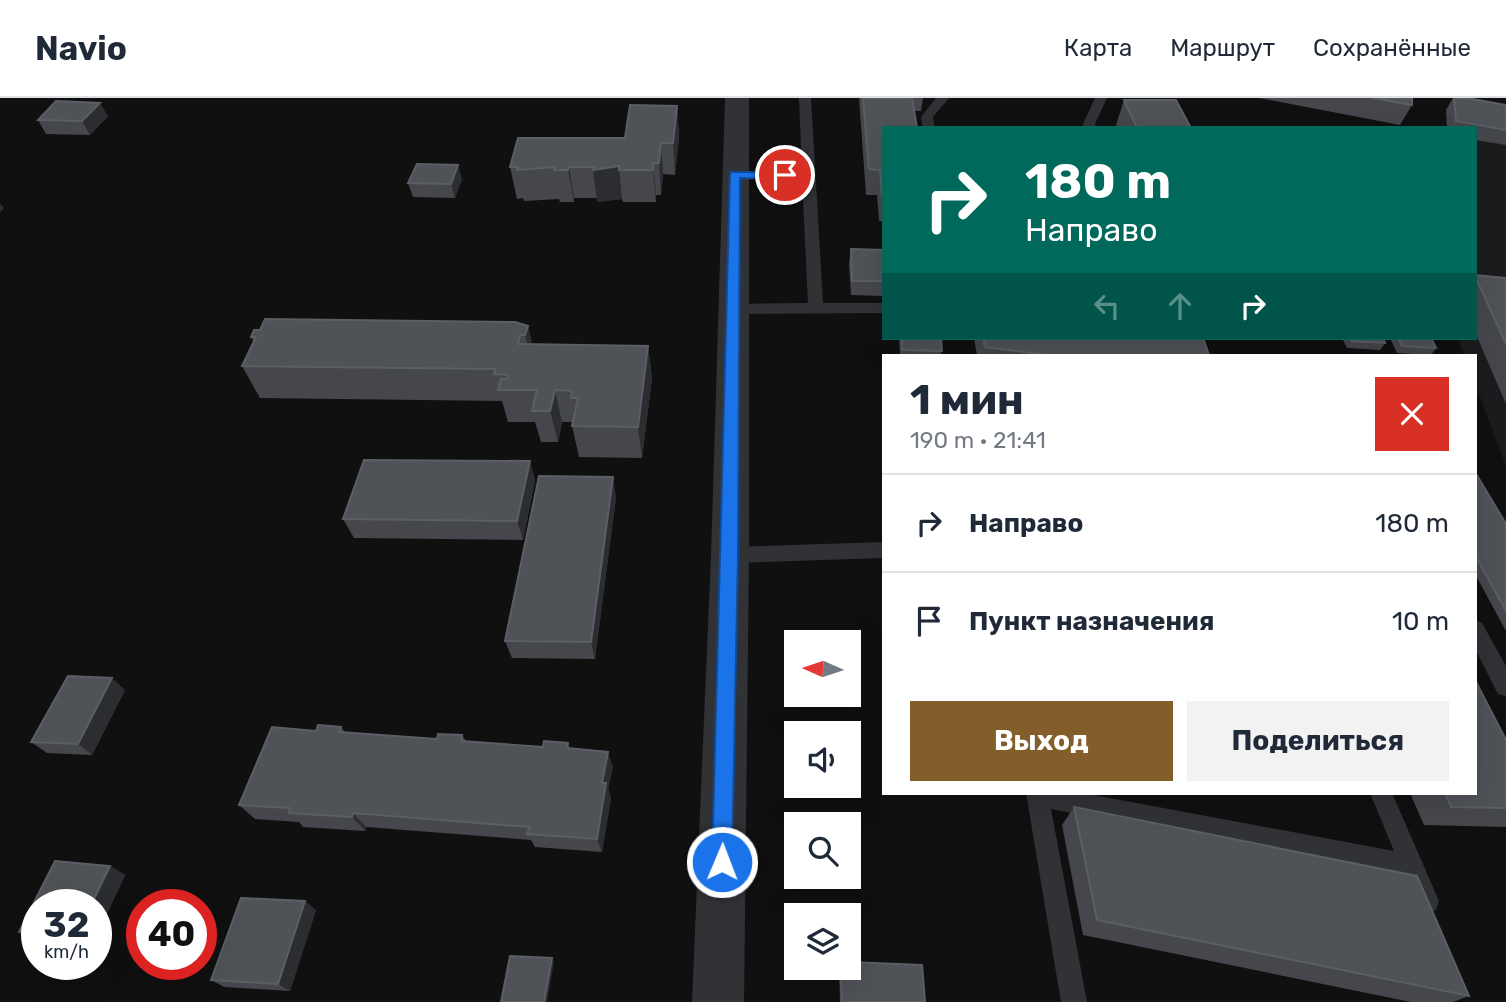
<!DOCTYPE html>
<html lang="ru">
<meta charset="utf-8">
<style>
body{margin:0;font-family:Rubik,sans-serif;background:#f2f2f3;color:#1f2937;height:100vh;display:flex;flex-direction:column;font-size:26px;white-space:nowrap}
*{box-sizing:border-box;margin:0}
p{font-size:23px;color:#747a83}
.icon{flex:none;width:38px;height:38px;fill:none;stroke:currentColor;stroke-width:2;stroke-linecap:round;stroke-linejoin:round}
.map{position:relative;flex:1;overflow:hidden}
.sheet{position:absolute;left:882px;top:256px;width:595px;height:441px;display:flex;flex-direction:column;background:#fff;border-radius:0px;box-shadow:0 7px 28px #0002}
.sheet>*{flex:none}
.top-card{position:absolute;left:882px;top:28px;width:595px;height:214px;border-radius:0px;box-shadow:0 7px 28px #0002;background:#00695c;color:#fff;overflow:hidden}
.needle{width:46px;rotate:273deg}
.tools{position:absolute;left:784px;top:532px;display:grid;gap:14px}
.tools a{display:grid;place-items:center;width:77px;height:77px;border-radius:0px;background:#fff;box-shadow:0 7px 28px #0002;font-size:35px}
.speed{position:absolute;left:21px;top:791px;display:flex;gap:14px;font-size:35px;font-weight:700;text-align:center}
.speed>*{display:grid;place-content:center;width:91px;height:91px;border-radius:50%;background:#fff;box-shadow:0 7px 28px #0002;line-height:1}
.speed small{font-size:18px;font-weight:400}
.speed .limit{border:10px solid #d22;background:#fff;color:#111}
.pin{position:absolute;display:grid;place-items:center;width:60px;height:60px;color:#fff;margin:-30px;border:4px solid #fff;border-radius:50%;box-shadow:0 2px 7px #0007}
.me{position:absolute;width:77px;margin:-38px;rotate:1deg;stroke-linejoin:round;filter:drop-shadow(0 0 5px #0008)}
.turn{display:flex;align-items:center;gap:24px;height:147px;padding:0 28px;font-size:32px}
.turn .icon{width:91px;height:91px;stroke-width:2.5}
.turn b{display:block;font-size:49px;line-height:60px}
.lanes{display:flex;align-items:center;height:66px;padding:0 28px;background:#0003;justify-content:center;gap:35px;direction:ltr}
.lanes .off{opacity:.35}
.round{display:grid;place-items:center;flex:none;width:74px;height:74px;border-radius:0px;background:#f2f2f3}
.head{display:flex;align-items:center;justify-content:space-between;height:119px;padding:0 28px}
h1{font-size:42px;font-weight:700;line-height:52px}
.button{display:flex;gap:14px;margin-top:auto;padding:14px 28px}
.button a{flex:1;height:80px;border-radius:0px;background:#835e2a;color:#fff;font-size:28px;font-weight:700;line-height:80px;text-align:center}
.button a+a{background:#f2f2f3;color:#1f2937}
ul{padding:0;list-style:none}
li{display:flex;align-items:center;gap:21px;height:98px;padding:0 28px;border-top:2px solid #e0e1e3}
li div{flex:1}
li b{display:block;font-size:26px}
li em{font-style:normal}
header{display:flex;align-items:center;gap:42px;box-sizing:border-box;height:98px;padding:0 35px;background:#fff;border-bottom:2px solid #e0e1e3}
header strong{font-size:33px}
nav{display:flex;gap:38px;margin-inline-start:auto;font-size:24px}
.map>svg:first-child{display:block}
.built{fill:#1c1c1e}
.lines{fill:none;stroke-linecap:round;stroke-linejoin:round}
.service{fill:#303236;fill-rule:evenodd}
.tertiary{fill:#303236;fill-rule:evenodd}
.wall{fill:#45474c}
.shaded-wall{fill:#2c2d30}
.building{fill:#4f5257;stroke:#5b5f65;stroke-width:2}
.route{fill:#1a73e8;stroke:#114b97;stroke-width:2}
</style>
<header>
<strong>Navio</strong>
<nav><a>Карта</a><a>Маршрут</a><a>Сохранённые</a></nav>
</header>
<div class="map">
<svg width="1506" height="904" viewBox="0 0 1506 904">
<rect width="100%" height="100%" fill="#101011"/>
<path class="built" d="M1446,12L1506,22V368L1475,286V257H1464L1458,240H1475V30H1447Z"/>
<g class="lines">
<path class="service" d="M799,0H811L823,205H884V215L732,216L724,211L732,206L808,205L802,81H734L727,77L734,73H802Z
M936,0H949L933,19L935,30H923L921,19Z
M1095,0H1107L1095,26L1096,30H1084L1083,26Z
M884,444V460L730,465L723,462L720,457L723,452L730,449Z
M1475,522L1482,525L1506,568V598L1498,596L1475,551Z
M1026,695H1083L1394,753L1370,695H1392L1439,803L1436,812L1427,815L1418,812L1405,780L1051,711L1087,904H1061Z"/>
<path class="tertiary" d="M725,0H749V457L744,904H692L711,457Z"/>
</g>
<path class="wall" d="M859,0H923L921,13H914L884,30V123H879L877,97H866Z
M1259,0H1412V7L1400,27Z
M1453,0H1467L1506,7V47L1475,42V30H1447L1446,12Z
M1124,2L1191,30H1118L1116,27Z
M677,8L679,39L675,77L663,76L661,97H656V104H623L622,101L597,104V100H574V104H560L559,101L524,103L523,100L517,101L510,69L625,40Z
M108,18L90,37L46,36L38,22Z
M462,81L455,100L413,99L408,85Z
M851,151L884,152V198L851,197L849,166Z
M1475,177L1506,180V306L1475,234Z
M528,228L532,246L648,248L652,280L642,360L579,359L572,328L573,324H562L558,344H541L535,324H508L502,303L260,300L242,268L254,244L251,239Z
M899,240H941V257H900Z
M974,240H1203L1209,257H977Z
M1342,240H1383L1385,245L1380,252L1347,250Z
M1390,240H1431L1436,250L1431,257L1397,255Z
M530,363L535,383L523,442L354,440L343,421Z
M1475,374L1506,426V533L1475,476Z
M616,399L595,561L512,560L505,543Z
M125,592L92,657L47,655L31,644Z
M341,629L346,635L437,641L462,637L466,643L543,649L568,645L570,651L613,669L608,691L611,700L602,754L535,749L531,742L366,729L365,733L303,729L299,724L255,721L239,707L316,633Z
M1506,642V729L1424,727L1410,695H1475Z
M1074,709L1469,898L1453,904H1411L1083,837L1062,727Z
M55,763L110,768L125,777L96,839V807H37V842L19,834Z
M316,812L290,893L224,889L211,882Z
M839,870H849L925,904H840Z"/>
<path class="shaded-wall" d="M100,5L108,18L90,37L82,23Z
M677,8L679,39L675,77L673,45Z
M661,45L663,76L661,97L659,65Z
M653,65L656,97V104L653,72Z
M458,67L462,81L455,100L451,86Z
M619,68L622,101L597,104L593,72Z
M569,69L574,100V104L568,72Z
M0,105L4,110L0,115Z
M528,228L536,261L533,269L525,237Z
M648,248L652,280L642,360L638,329Z
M555,292L562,324L558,344L550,313Z
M530,363L535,383L523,442L517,423Z
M613,379L616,399L595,561L591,544Z
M112,580L125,592L92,657L78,646Z
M608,654L613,669L608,691L611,700L602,754L597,741L602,685Z
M353,715L366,729L365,733L352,719Z
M110,768L125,777L96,839V807H91Z
M305,803L316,812L290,893L278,886Z
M552,860L554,864L547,904H544Z"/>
<path class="building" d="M863,0H912L917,30H884V98H882L880,72L869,71Z
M1373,0H1412V7Z
M1454,0H1467L1506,7V32L1456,23Z
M1124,2H1176L1191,30H1137Z
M56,3L100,5L82,23L38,22Z
M630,7L677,8L673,45H661L659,65H653V72H619V68L593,72L594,69H569L568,72H554V69L517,72L518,69H510L518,40H625Z
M417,66L458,67L451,86L408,85Z
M851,151L884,152V183H852Z
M1475,177L1506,180V246L1475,178Z
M265,221L515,224L528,228L525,237H520L518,246L648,248L638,329L572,328L578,300H571L572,293L555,292L550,313H532L537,292H498L501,281H507L508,277L494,276L495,271L242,268L256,239H251L254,232H260Z
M902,240H941L942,253L902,252Z
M983,240H1203L1209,257H1048L985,249Z
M1350,240H1383L1385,245L1351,243Z
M1398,240H1431L1436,250L1402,248Z
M364,362L530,363L517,423L343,421Z
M1475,374L1506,426V513L1475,457Z
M539,378L613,379L591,544L505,543Z
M68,578L112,580L78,646L31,644Z
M1475,582L1506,642V710L1451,709L1445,695H1475Z
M318,627L341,629L339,634L437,641L438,636L462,637L461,643L543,649L544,643L568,645L567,650L608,654L602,685H606L597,741L527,736L530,729L353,715L352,719L289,715L290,710L239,707L272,629L316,633Z
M1074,709L1417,778L1469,898L1097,822Z
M55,763L110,768L91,807H37V836L19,834Z
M241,800L305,803L278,886L211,882Z
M510,858L552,860L544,904H501Z
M849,864L922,867L925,904H842L840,870H849Z"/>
<path class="route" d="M730,74H785L790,77L785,81L740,80L738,457L732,764L729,771L722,774L715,771L712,764Z"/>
</svg>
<div class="tools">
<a><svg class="needle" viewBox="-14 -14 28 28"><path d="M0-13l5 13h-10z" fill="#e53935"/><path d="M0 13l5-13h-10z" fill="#747a83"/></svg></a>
<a><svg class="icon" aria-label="sound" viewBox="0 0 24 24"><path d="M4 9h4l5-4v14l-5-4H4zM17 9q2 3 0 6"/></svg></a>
<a><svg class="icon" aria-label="search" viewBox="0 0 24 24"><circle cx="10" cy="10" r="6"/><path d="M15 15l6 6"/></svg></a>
<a><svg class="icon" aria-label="layers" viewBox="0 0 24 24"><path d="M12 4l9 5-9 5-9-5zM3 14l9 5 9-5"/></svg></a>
</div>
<div class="speed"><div>32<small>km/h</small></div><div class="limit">40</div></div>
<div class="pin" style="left:785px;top:77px;background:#d93025"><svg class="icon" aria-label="arrive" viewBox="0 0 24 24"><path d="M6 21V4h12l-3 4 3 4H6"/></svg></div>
<svg class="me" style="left:722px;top:764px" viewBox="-20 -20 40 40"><circle r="17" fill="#1a73e8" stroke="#fff" stroke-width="3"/><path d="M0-11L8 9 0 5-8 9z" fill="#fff"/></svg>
<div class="top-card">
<div class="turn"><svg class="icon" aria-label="right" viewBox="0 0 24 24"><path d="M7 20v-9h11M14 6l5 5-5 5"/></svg><div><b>180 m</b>Направо</div></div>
<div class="lanes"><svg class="icon off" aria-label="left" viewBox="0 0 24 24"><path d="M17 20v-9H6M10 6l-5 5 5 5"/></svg><svg class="icon off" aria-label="ahead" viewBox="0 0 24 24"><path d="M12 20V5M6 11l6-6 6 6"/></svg><svg class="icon" aria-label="right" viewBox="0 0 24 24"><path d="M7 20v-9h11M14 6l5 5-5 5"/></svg></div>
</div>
<section class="sheet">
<div class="head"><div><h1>1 мин</h1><p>190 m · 21:41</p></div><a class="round" style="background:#d93025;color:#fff"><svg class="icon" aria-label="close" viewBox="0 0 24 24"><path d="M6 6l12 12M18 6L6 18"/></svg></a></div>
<ul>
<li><svg class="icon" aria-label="right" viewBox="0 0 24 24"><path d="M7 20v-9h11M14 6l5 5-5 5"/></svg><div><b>Направо</b></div><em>180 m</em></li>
<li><svg class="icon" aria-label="arrive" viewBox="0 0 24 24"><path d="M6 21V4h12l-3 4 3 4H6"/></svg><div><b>Пункт назначения</b></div><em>10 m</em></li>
</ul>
<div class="button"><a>Выход</a><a>Поделиться</a></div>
</section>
</div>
